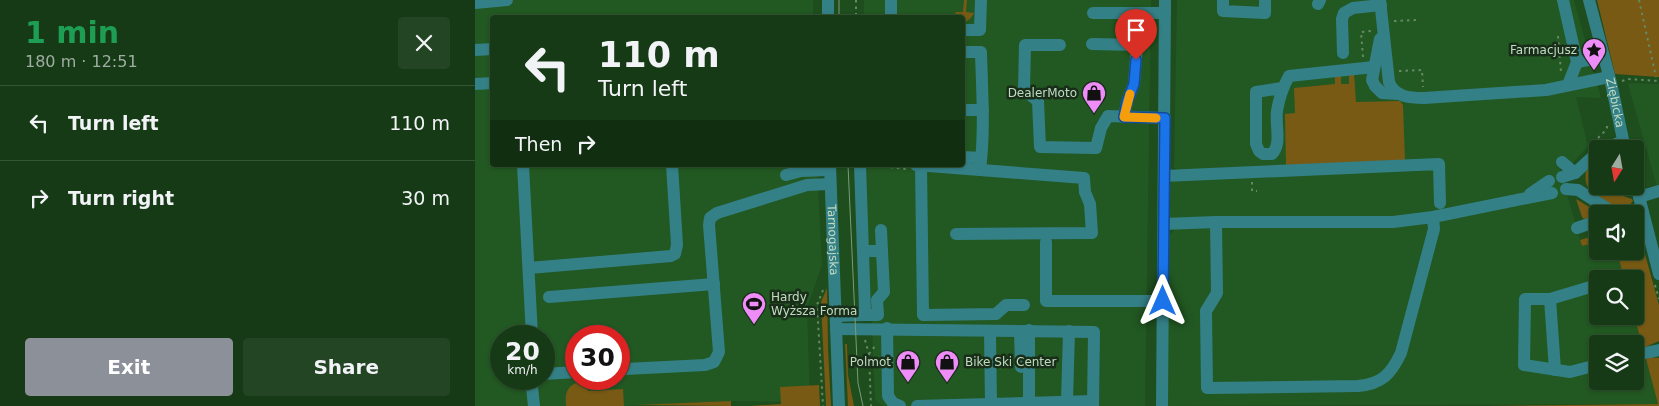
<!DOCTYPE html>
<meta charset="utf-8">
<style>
body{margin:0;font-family:"DejaVu Sans",sans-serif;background:#234523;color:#f1f3f6;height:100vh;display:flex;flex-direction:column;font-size:19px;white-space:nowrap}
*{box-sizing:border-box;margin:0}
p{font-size:16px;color:#9eada1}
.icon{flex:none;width:28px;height:28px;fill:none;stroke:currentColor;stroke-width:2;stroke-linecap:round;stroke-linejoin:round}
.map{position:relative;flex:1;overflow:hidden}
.drawer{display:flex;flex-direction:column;background:#163a16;width:475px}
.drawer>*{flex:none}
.top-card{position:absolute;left:15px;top:15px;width:475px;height:152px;border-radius:5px;box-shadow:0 1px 4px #0004,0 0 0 1px #355435;background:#163a16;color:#f1f3f6;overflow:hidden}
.needle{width:32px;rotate:191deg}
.controls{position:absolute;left:1114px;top:140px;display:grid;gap:10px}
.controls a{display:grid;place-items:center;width:55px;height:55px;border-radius:5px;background:#163a16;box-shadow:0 1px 4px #0004,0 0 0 1px #355435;font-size:25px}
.speed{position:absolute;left:15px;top:325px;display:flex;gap:10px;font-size:25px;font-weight:700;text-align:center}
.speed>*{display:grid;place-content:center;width:65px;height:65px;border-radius:50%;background:#163a16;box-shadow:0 1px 4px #0004,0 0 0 1px #355435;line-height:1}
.speed small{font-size:12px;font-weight:400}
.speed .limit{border:8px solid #d22;background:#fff;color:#111}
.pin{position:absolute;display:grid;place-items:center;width:42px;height:42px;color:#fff;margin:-51px -21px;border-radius:50% 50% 50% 0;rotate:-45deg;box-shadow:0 0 5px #0007}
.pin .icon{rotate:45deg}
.me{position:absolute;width:55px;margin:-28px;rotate:0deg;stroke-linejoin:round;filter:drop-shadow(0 0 4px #0008)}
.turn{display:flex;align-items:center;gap:18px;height:105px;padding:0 25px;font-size:22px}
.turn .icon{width:65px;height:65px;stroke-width:2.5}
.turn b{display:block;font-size:35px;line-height:42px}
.then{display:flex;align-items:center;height:48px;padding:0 25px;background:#0003;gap:10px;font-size:19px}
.round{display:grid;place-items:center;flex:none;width:52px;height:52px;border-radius:5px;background:#234523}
.head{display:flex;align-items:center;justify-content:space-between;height:85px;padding:0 25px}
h1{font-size:30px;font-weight:600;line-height:38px;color:#1e9e55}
.action{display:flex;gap:10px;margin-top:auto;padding:10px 25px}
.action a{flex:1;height:58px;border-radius:5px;background:#8c9099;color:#fff;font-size:20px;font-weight:600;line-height:58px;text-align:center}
.action a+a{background:#234523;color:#f1f3f6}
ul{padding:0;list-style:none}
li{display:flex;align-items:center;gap:15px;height:75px;padding:0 25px;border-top:1px solid #355435}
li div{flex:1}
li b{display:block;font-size:19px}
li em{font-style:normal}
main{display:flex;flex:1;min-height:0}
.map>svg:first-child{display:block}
.built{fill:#225822;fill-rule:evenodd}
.green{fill:#785a14}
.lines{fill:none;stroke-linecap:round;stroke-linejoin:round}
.path{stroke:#648963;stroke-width:2;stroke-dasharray:2.5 4;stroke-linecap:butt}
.minor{stroke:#348087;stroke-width:12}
.tram{stroke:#799c78;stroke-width:1}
.route-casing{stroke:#114b97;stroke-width:12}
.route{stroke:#1a73e8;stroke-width:9}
.slow{stroke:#f59e0b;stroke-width:9}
.labels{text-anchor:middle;stroke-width:5;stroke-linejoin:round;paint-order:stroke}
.poi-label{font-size:12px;fill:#c2dbc0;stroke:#192e19;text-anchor:end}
.street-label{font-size:12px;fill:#c2dbc0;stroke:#192e19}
</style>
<main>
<section class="drawer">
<div class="head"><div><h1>1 min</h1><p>180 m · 12:51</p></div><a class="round"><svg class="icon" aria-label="close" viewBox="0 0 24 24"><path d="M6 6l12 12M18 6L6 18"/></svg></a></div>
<ul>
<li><svg class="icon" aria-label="left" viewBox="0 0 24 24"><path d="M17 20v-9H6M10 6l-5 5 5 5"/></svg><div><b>Turn left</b></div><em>110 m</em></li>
<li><svg class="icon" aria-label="right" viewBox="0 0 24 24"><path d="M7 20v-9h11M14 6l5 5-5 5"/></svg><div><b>Turn right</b></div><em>30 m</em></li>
</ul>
<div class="action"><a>Exit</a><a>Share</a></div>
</section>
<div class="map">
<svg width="1184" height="406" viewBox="0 0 1184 406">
<rect width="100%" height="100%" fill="#1e4d1e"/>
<path class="built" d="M0,0H338V17L18,18V165H342L347,265L332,308L335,402L256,401L147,406H0ZM26,336H69V379H26ZM101,336H144V379H101Z
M389,0H676L670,406H408L401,401L400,399L390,165H488V18L389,17Z
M702,0H1099L1126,98L1101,97L1113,146L1098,163L1090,159L1084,166L1107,246L1122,242V251H1142L1149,279H1122V316H1159L1183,404L691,406L694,236L701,228L695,218V183L705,179L704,170L699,168ZM1122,344H1160V381H1122Z
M1154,83L1184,84V194L1153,84Z"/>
<path class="green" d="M489,0H492L491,12L499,13C497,17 493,22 488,22V18L482,17L480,12H488Z
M1122,0H1184V77L1140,74Z
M879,73L881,102L925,101L928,105L930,160L811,165L810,114L820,113L819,88L860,84V74L866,75V84H874V75Z
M1122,162V186H1146L1148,196L1157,199L1158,201L1151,209C1143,210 1121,196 1115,190C1110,185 1110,177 1111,171Z
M1101,199L1124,213V214L1109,219L1107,217Z
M1122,235V242L1107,246L1105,240Z
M1160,237L1170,254L1184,305V341L1168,348L1159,316L1160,279H1149L1142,251H1160Z
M352,288L353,349L356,406H351L346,302Z
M370,344H372L373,375L379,406H373Z
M1176,357L1184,358V406H1011L1183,404L1171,359Z
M104,382H112L113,391L148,389L149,406H91C90,394 91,386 104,382Z
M344,385L345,406H275L306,404L305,387Z
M256,401V406L160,405Z"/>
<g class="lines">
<path class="path" d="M381,0V18
M1164,0L1181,77
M919,21L942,20
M1083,36L1086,72
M888,57L886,32L896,31
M924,71L947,70L948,87
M1147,81L1153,79L1184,81
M1123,138L1131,130L1133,124
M1160,155L1164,171
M396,165L431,169
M777,182V191H782
M1180,285L1184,299
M348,290L342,305L348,406
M390,340L394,354L396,406
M394,354L400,346"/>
<g class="minor">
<path d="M353,0V18"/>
<path d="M416,0V18"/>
<path d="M748,0V11L790,13V0"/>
<path d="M905,0L914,82C919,97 935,98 949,98L1071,90L1134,77"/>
<path d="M1088,0L1102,62L1093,85"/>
<path id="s1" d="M1114,0L1136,83L1150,149"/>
<path d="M0,3L32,0"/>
<path d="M843,4L845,0"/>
<path d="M618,13H690"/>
<path d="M488,30H505L506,0"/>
<path d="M905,39L897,80L900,86L907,93L924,94"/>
<path d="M617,44L662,45L659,84L652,102L649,117"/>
<path d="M585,45H550L549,90L563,101L565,147L621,148L626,128L633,116L690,118"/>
<path d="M0,50L18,49"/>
<path d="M488,52H506C507,91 510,131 505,170"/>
<path d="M868,53L867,19L869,13L878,8L906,5"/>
<path d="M1102,62L1129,57"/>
<path d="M0,84L18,83"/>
<path d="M807,88L781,92V144L784,151L788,154H797C807,144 800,125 802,111C804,98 808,87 814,76L899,67"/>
<path d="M488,110H508"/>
<path d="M1129,149L1148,141"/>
<path d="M488,157L506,158"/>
<path d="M1087,162L1100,173"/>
<path d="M48,165L57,336"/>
<path id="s2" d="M355,165L364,406"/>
<path d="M441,165L609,178L610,192L615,204L617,233L481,234"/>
<path d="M446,165L448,315L521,314L531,305H549"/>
<path d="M311,175L326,171L355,170"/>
<path d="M689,176L964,164L965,203"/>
<path d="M1087,177L1100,173L1122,153"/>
<path d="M1160,181L1184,274"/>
<path d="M1091,189L1103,190L1141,214"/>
<path d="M1055,194L1074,181"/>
<path d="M1164,197L1184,191"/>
<path d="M958,217L959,229L926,353C916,374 907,384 883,386L732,388L731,311L742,293L741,222H918L958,217L1077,193"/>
<path d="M689,224L741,222"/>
<path d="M1102,228L1122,221"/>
<path d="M571,242V301H688"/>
<path d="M388,251H407L406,230"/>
<path d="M54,268L196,256L200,254L202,245L197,165"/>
<path d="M1122,285L1075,299H1050L1049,365L1095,372L1122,365"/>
<path d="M74,297L239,284"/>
<path d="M1075,299L1080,370"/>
<path d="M389,315H403L402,300L409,292L407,251"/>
<path d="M361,316L389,315L390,310L385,165"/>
<path d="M412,328L413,396L418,403L425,406"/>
<path d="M361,329L619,332L618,406"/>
<path d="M515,332L516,404"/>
<path d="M545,332L546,367"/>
<path d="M1160,355L1184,350"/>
<path d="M150,369L230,365L239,362L244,352L234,225L235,218L242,213L332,185L355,184"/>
<path d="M69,374L101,372"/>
<path d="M592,401L594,331"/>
<path d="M554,402V330"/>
<path d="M59,406L57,387L60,379"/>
<path d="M442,406L618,401"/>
<path d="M687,406L690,0"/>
</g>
<path class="tram" d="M364,0V18
M373,165L383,383L388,406"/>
</g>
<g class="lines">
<g class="route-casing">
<path id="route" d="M661,60L659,84L652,102L649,117L690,118L688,301"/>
</g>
<use href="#route" class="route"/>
<path class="slow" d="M655,94L649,117L681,118"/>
</g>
<defs>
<g id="sight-pin" transform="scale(1.25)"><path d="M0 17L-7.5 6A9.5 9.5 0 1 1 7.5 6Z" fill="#ee8cf8" stroke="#192e19"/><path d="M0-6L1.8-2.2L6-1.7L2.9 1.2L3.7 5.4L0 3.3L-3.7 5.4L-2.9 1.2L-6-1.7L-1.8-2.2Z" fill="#111"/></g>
<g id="shop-pin" transform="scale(1.25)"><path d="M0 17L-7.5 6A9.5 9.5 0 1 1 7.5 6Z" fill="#ee8cf8" stroke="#192e19"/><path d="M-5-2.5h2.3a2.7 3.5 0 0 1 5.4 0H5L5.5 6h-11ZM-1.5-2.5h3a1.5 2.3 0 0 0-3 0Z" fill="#111"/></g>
<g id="stadium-pin" transform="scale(1.25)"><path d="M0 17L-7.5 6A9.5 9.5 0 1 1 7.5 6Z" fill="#ee8cf8" stroke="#192e19"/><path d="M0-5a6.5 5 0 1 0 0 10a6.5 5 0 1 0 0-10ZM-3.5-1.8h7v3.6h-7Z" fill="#111"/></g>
</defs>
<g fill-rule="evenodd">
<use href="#sight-pin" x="1119" y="50"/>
<use href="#shop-pin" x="619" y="93"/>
<use href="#stadium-pin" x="279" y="304"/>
<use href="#shop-pin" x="433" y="362"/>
<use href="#shop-pin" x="472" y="362"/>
</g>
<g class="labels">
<g class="poi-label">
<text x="1102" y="54">Farmacjusz</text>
<text x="602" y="97">DealerMoto</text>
<text x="296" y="301" text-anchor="start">Hardy<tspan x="296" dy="14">Wyższa Forma</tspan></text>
<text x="416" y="366">Polmot</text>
<text x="490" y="366" text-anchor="start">Bike Ski Center</text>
</g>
<g class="street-label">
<text dy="4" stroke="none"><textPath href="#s1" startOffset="106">Ziębicka</textPath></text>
<text dy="4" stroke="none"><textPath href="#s2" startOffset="75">Tarnogajska</textPath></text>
</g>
</g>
</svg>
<div class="controls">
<a><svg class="needle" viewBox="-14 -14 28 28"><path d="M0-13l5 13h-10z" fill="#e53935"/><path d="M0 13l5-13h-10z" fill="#9eada1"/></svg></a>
<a><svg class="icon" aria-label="sound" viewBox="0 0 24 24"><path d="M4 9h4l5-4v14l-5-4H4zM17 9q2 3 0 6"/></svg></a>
<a><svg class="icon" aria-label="search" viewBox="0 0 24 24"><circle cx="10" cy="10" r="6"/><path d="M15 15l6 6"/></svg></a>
<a><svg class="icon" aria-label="layers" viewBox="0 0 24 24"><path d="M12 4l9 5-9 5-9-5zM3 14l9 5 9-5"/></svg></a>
</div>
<div class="speed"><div>20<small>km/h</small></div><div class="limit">30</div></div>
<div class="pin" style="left:661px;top:60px;background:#d93025"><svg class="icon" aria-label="arrive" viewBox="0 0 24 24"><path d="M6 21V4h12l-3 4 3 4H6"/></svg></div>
<svg class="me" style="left:688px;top:301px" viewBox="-20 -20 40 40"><path d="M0-17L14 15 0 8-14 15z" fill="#1a73e8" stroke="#fff" stroke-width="4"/></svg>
<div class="top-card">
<div class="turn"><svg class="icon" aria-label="left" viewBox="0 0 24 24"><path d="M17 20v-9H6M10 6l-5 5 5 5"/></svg><div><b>110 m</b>Turn left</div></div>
<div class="then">Then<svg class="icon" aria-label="right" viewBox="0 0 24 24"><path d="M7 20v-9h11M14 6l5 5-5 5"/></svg></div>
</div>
</div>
</main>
